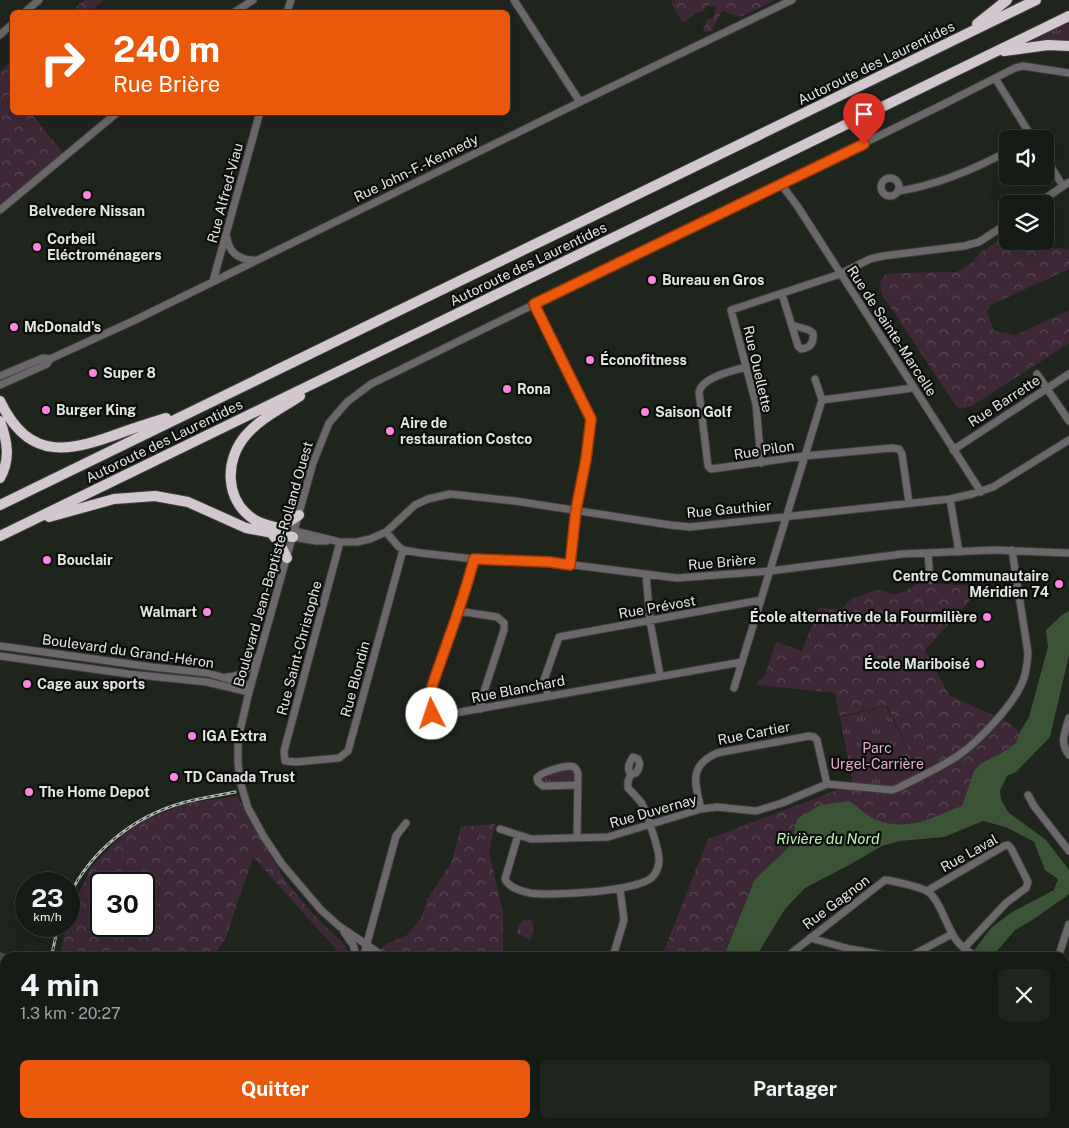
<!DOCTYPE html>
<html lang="fr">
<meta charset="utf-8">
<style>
body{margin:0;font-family:"Public Sans",sans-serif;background:#20241f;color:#f1f3f6;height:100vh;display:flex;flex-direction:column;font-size:19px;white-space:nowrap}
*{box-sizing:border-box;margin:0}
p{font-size:16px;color:#9ea1a1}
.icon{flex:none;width:28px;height:28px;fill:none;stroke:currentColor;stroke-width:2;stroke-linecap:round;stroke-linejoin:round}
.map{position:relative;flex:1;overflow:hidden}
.drawer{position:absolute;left:0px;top:952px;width:1070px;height:176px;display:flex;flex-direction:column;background:#171b16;border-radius:15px 15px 0 0;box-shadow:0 5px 20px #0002,0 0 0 1px #363935}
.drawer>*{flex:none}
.guide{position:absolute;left:10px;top:10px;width:500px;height:105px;border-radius:8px;box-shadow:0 5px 20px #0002,0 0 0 1px #363935;background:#ea580c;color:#fff;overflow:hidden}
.controls{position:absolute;left:999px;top:130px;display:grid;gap:10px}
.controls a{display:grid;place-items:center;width:55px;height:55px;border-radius:8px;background:#171b16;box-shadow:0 5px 20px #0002,0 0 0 1px #363935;font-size:25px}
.speed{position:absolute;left:15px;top:872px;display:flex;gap:10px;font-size:25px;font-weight:700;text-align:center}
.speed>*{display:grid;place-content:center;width:65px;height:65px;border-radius:50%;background:#171b16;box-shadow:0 5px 20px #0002,0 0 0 1px #363935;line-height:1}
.speed small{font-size:12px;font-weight:400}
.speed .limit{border:2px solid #111;border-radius:8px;background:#fff;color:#111}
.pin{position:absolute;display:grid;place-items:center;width:42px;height:42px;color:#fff;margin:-51px -21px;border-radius:50% 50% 50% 0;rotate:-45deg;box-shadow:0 0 5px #0007}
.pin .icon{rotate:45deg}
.me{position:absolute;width:55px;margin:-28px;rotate:356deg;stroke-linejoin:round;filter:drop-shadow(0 0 4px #0008)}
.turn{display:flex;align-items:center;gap:18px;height:105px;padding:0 20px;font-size:22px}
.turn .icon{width:65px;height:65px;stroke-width:2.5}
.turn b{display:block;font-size:35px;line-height:42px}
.round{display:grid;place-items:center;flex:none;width:52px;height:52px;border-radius:8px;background:#20241f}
.overview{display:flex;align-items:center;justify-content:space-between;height:85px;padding:0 20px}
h1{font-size:30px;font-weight:700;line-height:38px}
.button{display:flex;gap:10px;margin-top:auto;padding:10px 20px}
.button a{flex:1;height:58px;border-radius:8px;background:#ea580c;color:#fff;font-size:20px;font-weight:700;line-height:58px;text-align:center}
.button a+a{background:#20241f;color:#f1f3f6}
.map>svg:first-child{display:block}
.grass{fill:url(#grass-tufts)}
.forest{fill:url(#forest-crowns);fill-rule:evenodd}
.water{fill:#3c5436}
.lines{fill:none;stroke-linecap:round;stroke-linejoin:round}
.minor-casing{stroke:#3a3f39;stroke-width:9}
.highway-casing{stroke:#3a3f39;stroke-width:12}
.minor{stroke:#6b676a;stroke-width:7}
.highway{stroke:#d2c7ce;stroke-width:10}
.rail-casing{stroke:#b2b6b1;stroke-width:3}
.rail{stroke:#0a0d0a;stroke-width:1;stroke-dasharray:4;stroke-linecap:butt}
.route-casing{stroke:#983908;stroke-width:12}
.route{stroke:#ea580c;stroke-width:9}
.poi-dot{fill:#fe85e0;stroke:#0a0d0a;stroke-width:2}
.labels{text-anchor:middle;stroke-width:4.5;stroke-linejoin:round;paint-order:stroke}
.street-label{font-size:14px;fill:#e3e6e2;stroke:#0a0d0a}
.poi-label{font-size:14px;font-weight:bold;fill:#e3e6e2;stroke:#0a0d0a;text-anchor:start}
.park-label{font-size:14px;fill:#e9aed8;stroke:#0a0d0a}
.water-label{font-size:15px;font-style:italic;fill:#c4f0b9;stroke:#0a0d0a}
</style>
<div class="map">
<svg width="1069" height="1128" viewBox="0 0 1069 1128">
<defs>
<pattern id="grass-tufts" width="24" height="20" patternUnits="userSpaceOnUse" patternTransform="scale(1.25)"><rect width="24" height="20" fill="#3e2837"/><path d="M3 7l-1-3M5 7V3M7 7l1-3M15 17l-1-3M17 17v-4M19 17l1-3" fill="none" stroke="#5a4754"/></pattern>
<pattern id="forest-crowns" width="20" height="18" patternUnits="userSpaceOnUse" patternTransform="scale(1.25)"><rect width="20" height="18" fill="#3e2837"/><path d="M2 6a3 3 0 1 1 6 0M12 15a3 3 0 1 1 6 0" fill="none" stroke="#5a4754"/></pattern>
</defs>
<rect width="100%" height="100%" fill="#1f241d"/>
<path class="grass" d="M1069,23V42L1022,46Z
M886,707L922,776L966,798L853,785L840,717Z
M569,770L573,771L575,777L571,781L546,783L541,779L544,775Z
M523,920L533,921L534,931L530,940L517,933L518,926Z
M659,1124H695L693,1128H661Z"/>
<path class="forest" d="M85,0H104L90,12H70Z
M673,0H776L740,17L722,11L712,31L703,32L706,20L713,18L716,7L707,5L704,11L695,13L683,23L671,3Z
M12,61V81L9,84L12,89V112L31,113L63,153L0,205V72Z
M1007,235L1008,241H1021C1032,256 1055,244 1069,250V269L991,305L987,312L994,331L1016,335L1069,310V343L972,406L961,409L956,406L881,293L880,282L885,275L896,273L957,272L974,261L980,253Z
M918,583C930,585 937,583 947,584C959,585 969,587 981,585L965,606L925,650L949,695L1007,722L1020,732L1016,743L1003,752L980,764L974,771L962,806C931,817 909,833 875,819C866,815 857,806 849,801L791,845L755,879L723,957L661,958L708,839L848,786L892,790L922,776L887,706L839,716L835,693L756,685L765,675L776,642L802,651L819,608L842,609L853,597C864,598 870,590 880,590C884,590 888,594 892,594C901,595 911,588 918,583Z
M237,796L285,880L313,914L345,945L350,957H343L253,857L225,940L212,957L60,958L65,926H69V915L91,867L132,825L188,803ZM101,884H144V926H101Z
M495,824L489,852L503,912V957L375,958L384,945L407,935L421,918L427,900L452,861L461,827Z
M141,1124H196L192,1128H148Z
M403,1124H601L602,1128H407Z"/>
<path class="water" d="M1069,611V655L1050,737L1016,772L1007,776L1000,790L1001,800L1009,813L1046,840L1069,870V894L1034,919L1015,930L997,951L994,957H969L991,928L1012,912L1054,890L1058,879L1045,870L1034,842L1006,827L983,821L944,837L900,841L882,846L849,865L805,888L785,909L760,950L758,957L723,958L755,879L791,845L797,819L820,805L849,801C857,806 866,815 875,819C909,833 931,817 962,806L974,771L980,764L1003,752L1016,743L1020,732L1029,717L1048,647L1046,630L1062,615Z
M0,952L16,957L5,958V1046L0,1063Z
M10,1124H50L49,1128H9Z
M601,1124H642L644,1128H602Z"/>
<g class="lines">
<g class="minor-casing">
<path id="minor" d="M514,0L580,102
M25,12L39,0
M235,12L253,0
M287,12L291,0
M0,35L12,24
M995,78L1033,139
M1045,157L1063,186
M881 187a9 9 0 1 1 18 0a9 9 0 1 1-18 0Z
M781,184L798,207L981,492
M899,191C937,185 973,170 1008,151
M1037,204L1069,182
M0,210L118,112
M227,238C229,253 240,260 254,260
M213,281L260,112
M782,294L798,346L801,349C810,348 814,343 813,333L809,330L792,325
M534,304L591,419L586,459L576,510L570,565
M746,367C733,371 702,377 699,392L708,466L711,469L804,456L892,448L899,449L902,454L909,503
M1037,374L1069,421
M0,376L43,358L50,359
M0,385L47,364L50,359L133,321L580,102L792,0
M822,400L913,388
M953,450L1069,374
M761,463L756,404L731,310L840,274L870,259L883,256L964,246L979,242L1008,223
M950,499L959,552
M295,531L340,542H357L370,539L386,532L415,505L428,499L450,494L515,501L670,525L690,527L950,499L972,494L993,487L1069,440
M386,532L398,546L403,550L421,553L474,559L550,562L677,578L770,571L902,554L994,550L1069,553
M293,537L316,541H327
M340,542L284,751L285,761L296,762L339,758L348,751L403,550
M928,553L930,580
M474,559C462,607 442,654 427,702C428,710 431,713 438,716L742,662
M646,574L650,621L660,675
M458,611L497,617L504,623V630L480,704L481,709
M0,646L152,667L208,673L251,686
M0,656L129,674L207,682L249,692
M227,677C241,676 249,670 256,658
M734,688L822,400L815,379
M548,696L544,680L559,637L761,600
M1069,718C1065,733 1059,742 1069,755
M1028,795L1034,806L1069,851
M701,809C695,783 688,766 717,753L809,736L814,737L817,740L827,784
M500,829L531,839L608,837L701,809L717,807L756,811L782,803L827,784L892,790L898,788C919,777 940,768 959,755C979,741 1013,705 1022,683C1027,673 1027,663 1028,653L1012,550
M518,835L505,879C509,888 521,891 530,893C551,896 644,892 654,875C657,871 659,865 659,860C660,852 648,818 644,808L641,802L628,788V781L631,774C626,769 629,763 633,757L638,759C641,764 639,769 636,773L631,774
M577,838L578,774C577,771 577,769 574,767C567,764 541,772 537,778L538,782L543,786L578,785
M927,891L1004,846L1008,845L1011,848L1028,882L1026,888L1006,903L964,948
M344,932L353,945L357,958
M810,938L850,949L900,958
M363,958L396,836L406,823
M386,958L339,926L321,910L282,864L264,837L248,808L240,781L238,763V739L249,692L313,463L329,423L347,402L371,384L944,104L1015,68L1023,66L1069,73
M604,958L614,953L624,920L620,889
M785,958L885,880C894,881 920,887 927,891C940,899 947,929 957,941C963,949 971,953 979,958
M907,958L952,934
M1058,958L1069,924
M1065,985L1069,986
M1065,1043H1069
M651,1124L653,1128
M693,1128L695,1124
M1005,1128L1007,1124"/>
</g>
<g class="highway-casing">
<path id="highway" d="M977,24L1007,0
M1004,51L1048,45L1069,46
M0,401C30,464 72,451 126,431C140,426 153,422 166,418
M0,421C7,440 11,459 0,478
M0,505L1036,0
M49,517L114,499L155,496L188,502L246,528L293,537
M279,528L299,515
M284,529C274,527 264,525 255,520C224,501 224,459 247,434C261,418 282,408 300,396
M272,534L280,544L287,558
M0,536L1069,16"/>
</g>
<use href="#minor" class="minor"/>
<use href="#highway" class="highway"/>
<g class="rail-casing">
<path id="rail" d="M69,896C91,851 133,817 182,803C199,798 217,796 235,792
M51,958L58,926
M133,1124L139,1128"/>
</g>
<use href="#rail" class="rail"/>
</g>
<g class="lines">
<g class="route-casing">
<path id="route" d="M432,714L428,708L427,702C442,654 462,607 474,559L550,562L570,565L576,510L586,459L591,419L534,304L864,144"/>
</g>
<use href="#route" class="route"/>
</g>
<g class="poi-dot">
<circle cx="87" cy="195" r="5"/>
<circle cx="37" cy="247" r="5"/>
<circle cx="652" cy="280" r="5"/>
<circle cx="14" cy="327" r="5"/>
<circle cx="590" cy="360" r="5"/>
<circle cx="93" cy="373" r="5"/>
<circle cx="507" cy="389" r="5"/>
<circle cx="46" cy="410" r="5"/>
<circle cx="645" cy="412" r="5"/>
<circle cx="390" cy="431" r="5"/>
<circle cx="47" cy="560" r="5"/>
<circle cx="1059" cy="584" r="5"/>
<circle cx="207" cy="612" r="5"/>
<circle cx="987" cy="617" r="5"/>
<circle cx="980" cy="664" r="5"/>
<circle cx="27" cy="684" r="5"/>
<circle cx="192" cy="736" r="5"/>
<circle cx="174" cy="777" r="5"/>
<circle cx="29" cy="792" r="5"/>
</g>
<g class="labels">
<g class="street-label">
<text transform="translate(876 63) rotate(-26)" y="5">Autoroute des Laurentides</text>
<text transform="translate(416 168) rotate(-26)" y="5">Rue John-F.-Kennedy</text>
<text transform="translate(225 193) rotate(-75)" y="5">Rue Alfred-Viau</text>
<text transform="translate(528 264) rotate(-26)" y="5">Autoroute des Laurentides</text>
<text transform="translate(892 331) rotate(57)" y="5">Rue de Sainte-Marcelle</text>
<text transform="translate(758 369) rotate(77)" y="5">Rue Ouellette</text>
<text transform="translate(1004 401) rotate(-33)" y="5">Rue Barrette</text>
<text transform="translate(164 441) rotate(-26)" y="5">Autoroute des Laurentides</text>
<text transform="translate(764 450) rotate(-9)" y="5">Rue Pilon</text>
<text transform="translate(729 509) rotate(-5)" y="5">Rue Gauthier</text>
<text transform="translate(722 562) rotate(-5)" y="5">Rue Brière</text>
<text transform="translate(273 564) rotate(-74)" y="5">Boulevard Jean-Baptiste-Rolland Ouest</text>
<text transform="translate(657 607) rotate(-10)" y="5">Rue Prévost</text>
<text transform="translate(299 648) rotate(-75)" y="5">Rue Saint-Christophe</text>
<text transform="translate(128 651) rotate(8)" y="5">Boulevard du Grand-Héron</text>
<text transform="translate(355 679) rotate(-75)" y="5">Rue Blondin</text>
<text transform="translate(518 689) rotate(-11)" y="5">Rue Blanchard</text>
<text transform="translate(754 733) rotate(-11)" y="5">Rue Cartier</text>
<text transform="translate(653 811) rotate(-16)" y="5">Rue Duvernay</text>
<text transform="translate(969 853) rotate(-29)" y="5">Rue Laval</text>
<text transform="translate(836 902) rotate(-37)" y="5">Rue Gagnon</text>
</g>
<g class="poi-label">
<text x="87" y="216" text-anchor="middle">Belvedere Nissan</text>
<text x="47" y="244">Corbeil<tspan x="47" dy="16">Eléctroménagers</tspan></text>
<text x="662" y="285">Bureau en Gros</text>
<text x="24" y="332">McDonald's</text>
<text x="600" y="365">Éconofitness</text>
<text x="103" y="378">Super 8</text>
<text x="517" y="394">Rona</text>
<text x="56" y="415">Burger King</text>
<text x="655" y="417">Saison Golf</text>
<text x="400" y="428">Aire de<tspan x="400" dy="16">restauration Costco</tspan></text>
<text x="57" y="565">Bouclair</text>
<text x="1049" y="581" text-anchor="end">Centre Communautaire<tspan x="1049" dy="16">Méridien 74</tspan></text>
<text x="197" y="617" text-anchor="end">Walmart</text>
<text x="977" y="622" text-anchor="end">École alternative de la Fourmilière</text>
<text x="970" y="669" text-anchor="end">École Mariboisé</text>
<text x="37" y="689">Cage aux sports</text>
<text x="202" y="741">IGA Extra</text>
<text x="184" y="782">TD Canada Trust</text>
<text x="39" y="797">The Home Depot</text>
</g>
<g class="park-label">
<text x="877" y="753">Parc<tspan x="877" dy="16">Urgel-Carrière</tspan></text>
</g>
<g class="water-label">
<text x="828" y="844">Rivière du Nord</text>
</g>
</g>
</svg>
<div class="controls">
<a><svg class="icon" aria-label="sound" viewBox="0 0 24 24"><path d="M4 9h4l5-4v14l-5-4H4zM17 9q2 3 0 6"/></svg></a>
<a><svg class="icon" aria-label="layers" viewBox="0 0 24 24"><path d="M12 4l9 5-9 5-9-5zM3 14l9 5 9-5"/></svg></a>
</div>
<div class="speed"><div>23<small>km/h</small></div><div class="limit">30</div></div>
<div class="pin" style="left:864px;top:144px;background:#d93025"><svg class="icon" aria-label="arrive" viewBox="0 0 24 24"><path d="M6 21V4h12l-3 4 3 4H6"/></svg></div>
<svg class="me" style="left:432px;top:714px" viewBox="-20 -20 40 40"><circle r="19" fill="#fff"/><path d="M0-13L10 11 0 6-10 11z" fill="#ea580c"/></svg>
<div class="guide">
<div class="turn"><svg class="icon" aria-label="right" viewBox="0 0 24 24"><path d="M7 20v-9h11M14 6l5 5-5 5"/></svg><div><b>240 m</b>Rue Brière</div></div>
</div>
<section class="drawer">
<div class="overview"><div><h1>4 min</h1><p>1.3 km · 20:27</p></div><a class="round"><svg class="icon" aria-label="close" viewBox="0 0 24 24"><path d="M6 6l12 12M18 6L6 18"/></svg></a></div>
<div class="button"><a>Quitter</a><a>Partager</a></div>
</section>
</div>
